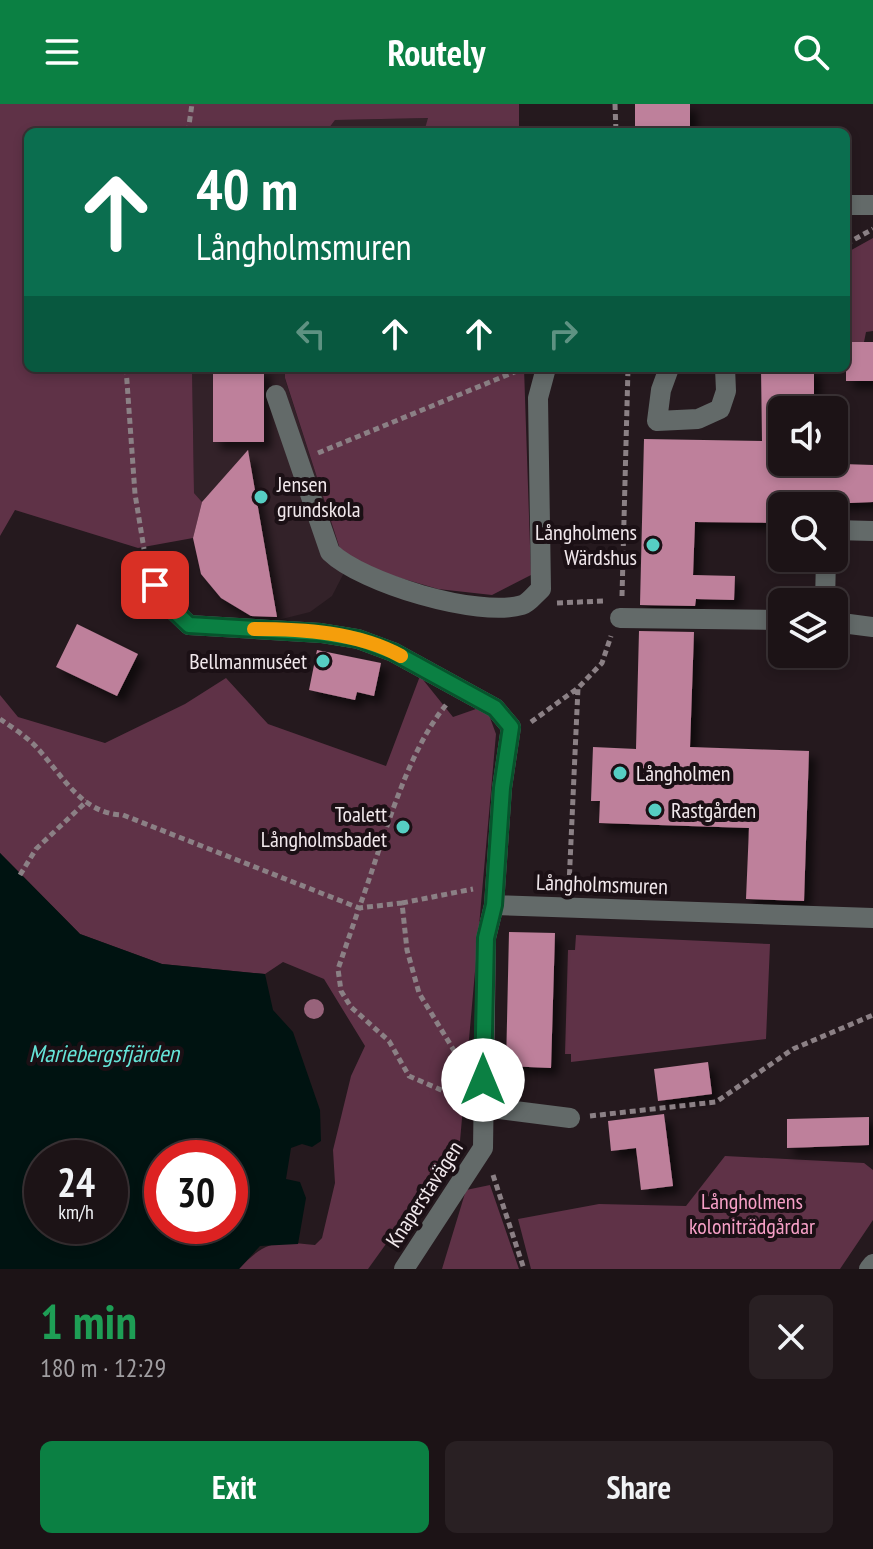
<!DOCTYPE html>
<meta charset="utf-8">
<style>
body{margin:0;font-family:"PT Sans Narrow",sans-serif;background:#292023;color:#f1f3f6;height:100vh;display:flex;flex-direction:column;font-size:30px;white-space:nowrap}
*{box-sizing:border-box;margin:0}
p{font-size:26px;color:#a09ea1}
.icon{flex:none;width:44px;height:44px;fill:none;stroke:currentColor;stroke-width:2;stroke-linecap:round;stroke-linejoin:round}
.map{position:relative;height:1165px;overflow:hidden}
.details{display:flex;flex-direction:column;background:#1c1316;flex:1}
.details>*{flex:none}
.guide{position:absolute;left:24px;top:24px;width:826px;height:244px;border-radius:12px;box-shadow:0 4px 12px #0003,0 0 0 2px #3a3235;background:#0b6e4f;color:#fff;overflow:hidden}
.controls{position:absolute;left:768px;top:292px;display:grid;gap:16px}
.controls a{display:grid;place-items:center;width:80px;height:80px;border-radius:12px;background:#1c1316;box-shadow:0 4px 12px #0003,0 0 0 2px #3a3235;font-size:40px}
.speed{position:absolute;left:24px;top:1036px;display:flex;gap:16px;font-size:40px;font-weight:700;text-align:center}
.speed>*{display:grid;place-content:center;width:104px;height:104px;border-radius:50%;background:#1c1316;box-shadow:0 4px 12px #0003,0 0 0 2px #3a3235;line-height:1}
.speed small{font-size:20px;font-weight:400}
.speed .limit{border:12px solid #d22;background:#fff;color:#111}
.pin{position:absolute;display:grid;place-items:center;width:68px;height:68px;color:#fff;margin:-34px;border-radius:16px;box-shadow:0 4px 12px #0006}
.me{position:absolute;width:88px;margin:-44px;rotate:0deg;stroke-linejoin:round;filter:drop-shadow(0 0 6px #0008)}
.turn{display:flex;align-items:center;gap:28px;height:168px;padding:0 40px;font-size:36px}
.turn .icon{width:104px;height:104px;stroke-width:2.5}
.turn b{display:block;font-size:56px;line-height:68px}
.lanes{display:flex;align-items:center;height:76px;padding:0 40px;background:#0003;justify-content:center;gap:40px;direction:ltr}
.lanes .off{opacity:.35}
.round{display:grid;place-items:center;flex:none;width:84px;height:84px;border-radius:12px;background:#292023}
.overview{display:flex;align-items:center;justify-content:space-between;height:136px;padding:0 40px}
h1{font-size:48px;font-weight:700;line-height:60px;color:#1e9e55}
.button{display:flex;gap:16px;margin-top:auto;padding:16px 40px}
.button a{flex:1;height:92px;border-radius:12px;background:#0b8043;color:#fff;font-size:32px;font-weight:700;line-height:92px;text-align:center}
.button a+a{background:#292023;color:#f1f3f6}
header{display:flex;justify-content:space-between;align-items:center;height:104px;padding:0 40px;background:#0b8043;color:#fff;font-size:36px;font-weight:700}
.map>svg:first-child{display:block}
.built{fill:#332229}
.green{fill:#5f3247}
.water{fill:#001311;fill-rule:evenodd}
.building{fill:#be809b;filter:url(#shadow)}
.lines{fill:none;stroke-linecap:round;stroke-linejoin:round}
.path{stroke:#8b8085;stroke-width:5;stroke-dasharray:6 4;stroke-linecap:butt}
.minor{stroke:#636a69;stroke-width:20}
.tree{fill:#98637b}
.route-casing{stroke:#07532c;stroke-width:20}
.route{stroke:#0b8043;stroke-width:14}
.slow{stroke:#f59e0b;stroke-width:14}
.poi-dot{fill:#56cec3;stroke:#1b1015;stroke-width:3}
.labels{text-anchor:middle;stroke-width:8;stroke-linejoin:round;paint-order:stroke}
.poi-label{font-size:22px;fill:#f1e8ec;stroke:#1b1015;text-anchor:start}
.street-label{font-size:22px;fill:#f1e8ec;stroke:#1b1015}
.park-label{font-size:22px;fill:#f7a0c7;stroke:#1b1015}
.water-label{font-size:24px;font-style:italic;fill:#65e4d8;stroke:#1b1015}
</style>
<header><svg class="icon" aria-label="menu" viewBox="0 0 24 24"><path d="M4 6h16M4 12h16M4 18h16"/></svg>Routely<svg class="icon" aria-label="search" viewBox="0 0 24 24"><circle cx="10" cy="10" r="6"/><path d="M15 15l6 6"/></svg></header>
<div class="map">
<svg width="873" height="1165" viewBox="0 0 873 1165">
<defs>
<filter id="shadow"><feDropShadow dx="7" dy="7" stdDeviation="4" flood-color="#0009"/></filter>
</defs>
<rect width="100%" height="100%" fill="#25191e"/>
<path class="built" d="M429,14L424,28H326L335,16Z
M192,264H285V275L340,445L349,459L332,492L310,508L278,516L255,514L221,494L201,470L193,434L202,398L194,389Z"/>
<path class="green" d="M0,0H519V28H424L428,14L335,16L326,28H28V264H192L194,389L202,398L193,434L138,444L15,406L0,432Z
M873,134V227L866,228L864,238H846V149Z
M285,264H524L531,471L492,491L438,485L349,459L340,445L285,274Z
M420,572L453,613L476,605L489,611L496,630L460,1037L368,1165H239C266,1136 276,1137 315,1141L322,1134L335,1079L333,1046L351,972L365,942L324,875L283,858L265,870L162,860L80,830L0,749V591L18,613L105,639L185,600L226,574L268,620L386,662Z
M576,831L770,840L766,935L571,958V950H565L568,846H575Z
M725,1052L864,1059L873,1066V1116L840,1165H531L518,1115L599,1100L686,1102Z
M490,1081L519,1165H442L466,1086Z"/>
<path class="water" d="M0,749L80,830L162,860L265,870L273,906L293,928L320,1006L321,1037L312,1043L302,1040L291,1044L286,1075L300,1078L306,1094L298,1140L260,1142L239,1165H0ZM42,1054H110V1122H42ZM162,1054H230V1122H162Z"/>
<path class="building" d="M635,0H690V28H635Z
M846,238H873V277H846Z
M213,264H264V338H213Z
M761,264H814V306H782V358L873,361V398L782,402V419L695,418L693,471L735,472L734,496L696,495L695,502L640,501L644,335L762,337Z
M248,346L277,513L251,512L221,494L201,470L193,434L202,398Z
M77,520L138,550L117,592L56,563Z
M639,527L694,528L690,643L809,647L804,797L746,795L749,724L599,719L600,697H591L593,643L636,645Z
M317,546L381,559L374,592L357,588L355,596L309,586Z
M509,828L555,829L551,964L506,962Z
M708,958L712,990L658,997L654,965Z
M664,1010L673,1082L641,1086L636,1044L611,1047L608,1017Z
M869,1013V1041L787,1044V1015Z"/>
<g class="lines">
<path class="path" d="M615,0L616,28
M188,28L192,0
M846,140L873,125
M126,264L135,390L144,445
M318,349L524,264
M622,492L628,264
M557,499L603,497
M446,601C405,650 382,742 359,804L402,799L407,846L419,889L461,958
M0,615C13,624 29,634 39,646C64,674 83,710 123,711L359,804L338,865L341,887L351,903L389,937L409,972L462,995
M531,618L578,584L602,559L611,532
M20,771L36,745L87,697
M569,781L578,584
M402,799L473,785
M590,1012L716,998L793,945L873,911
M493,1071L524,1165"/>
<path class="minor" d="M846,101H873
M669,264L661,286L657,317L698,315L720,305L726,287L725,264
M276,291L330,448C362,479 478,514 522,501C529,499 535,490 541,485L538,294L546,264
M834,426L873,427
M148,466L163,496L189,521L321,529L358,535L393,548L495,604L511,623L502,684L494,801L486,834L483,1044L404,1165
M825,498L826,454
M620,514L782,516
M834,518L873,523
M494,801L873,814
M484,1003L570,1014
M869,1165L873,1160"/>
</g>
<circle class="tree" cx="314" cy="905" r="10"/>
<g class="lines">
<g class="route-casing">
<path id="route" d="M155,481L163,496L189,521L321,529L358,535L393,548L495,604L511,623L502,684L494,801L486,834L483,976"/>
</g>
<use href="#route" class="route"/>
<path class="slow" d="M254,525C303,525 357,528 401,552"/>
</g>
<g class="poi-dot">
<circle cx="261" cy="393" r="8"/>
<circle cx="653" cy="441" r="8"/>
<circle cx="323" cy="557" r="8"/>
<circle cx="620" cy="669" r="8"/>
<circle cx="655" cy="706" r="8"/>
<circle cx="403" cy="723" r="8"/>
</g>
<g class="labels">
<g class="poi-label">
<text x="277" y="388">Jensen<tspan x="277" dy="25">grundskola</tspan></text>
<text x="637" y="436" text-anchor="end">Långholmens<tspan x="637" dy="25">Wärdshus</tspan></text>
<text x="307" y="565" text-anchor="end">Bellmanmuséet</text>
<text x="636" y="677">Långholmen</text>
<text x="671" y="714">Rastgården</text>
<text x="387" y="718" text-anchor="end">Toalett<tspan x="387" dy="25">Långholmsbadet</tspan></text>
</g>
<g class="street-label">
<text transform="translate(602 780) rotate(2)" y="8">Långholmsmuren</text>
<text transform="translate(424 1090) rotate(-57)" y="8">Knaperstavägen</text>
</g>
<g class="park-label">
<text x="752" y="1105">Långholmens<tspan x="752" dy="25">koloniträdgårdar</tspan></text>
</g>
<g class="water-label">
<text x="104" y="958">Mariebergsfjärden</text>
</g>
</g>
</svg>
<div class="controls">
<a><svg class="icon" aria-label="sound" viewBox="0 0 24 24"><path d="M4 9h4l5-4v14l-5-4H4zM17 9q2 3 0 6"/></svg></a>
<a><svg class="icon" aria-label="search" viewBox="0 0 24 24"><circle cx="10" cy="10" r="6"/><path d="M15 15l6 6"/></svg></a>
<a><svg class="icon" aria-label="layers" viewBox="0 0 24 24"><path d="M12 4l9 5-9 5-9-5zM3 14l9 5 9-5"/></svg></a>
</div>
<div class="speed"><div>24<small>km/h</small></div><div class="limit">30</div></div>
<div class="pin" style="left:155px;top:481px;background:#d93025"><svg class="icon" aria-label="arrive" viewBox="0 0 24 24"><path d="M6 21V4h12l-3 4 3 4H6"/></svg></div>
<svg class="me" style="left:483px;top:976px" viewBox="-20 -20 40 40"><circle r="19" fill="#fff"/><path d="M0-13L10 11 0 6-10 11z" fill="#0b8043"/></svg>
<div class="guide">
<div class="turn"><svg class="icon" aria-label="ahead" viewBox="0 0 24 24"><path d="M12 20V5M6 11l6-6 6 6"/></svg><div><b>40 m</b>Långholmsmuren</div></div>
<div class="lanes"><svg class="icon off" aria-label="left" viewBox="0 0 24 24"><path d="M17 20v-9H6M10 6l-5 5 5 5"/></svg><svg class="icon" aria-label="ahead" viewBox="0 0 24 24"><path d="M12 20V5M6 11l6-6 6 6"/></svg><svg class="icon" aria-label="ahead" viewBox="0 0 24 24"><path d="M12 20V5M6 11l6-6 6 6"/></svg><svg class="icon off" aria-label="right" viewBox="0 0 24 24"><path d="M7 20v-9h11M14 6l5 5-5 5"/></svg></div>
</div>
</div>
<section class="details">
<div class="overview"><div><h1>1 min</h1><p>180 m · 12:29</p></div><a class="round"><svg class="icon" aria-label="close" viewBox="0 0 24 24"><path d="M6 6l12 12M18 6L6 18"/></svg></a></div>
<div class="button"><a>Exit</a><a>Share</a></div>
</section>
